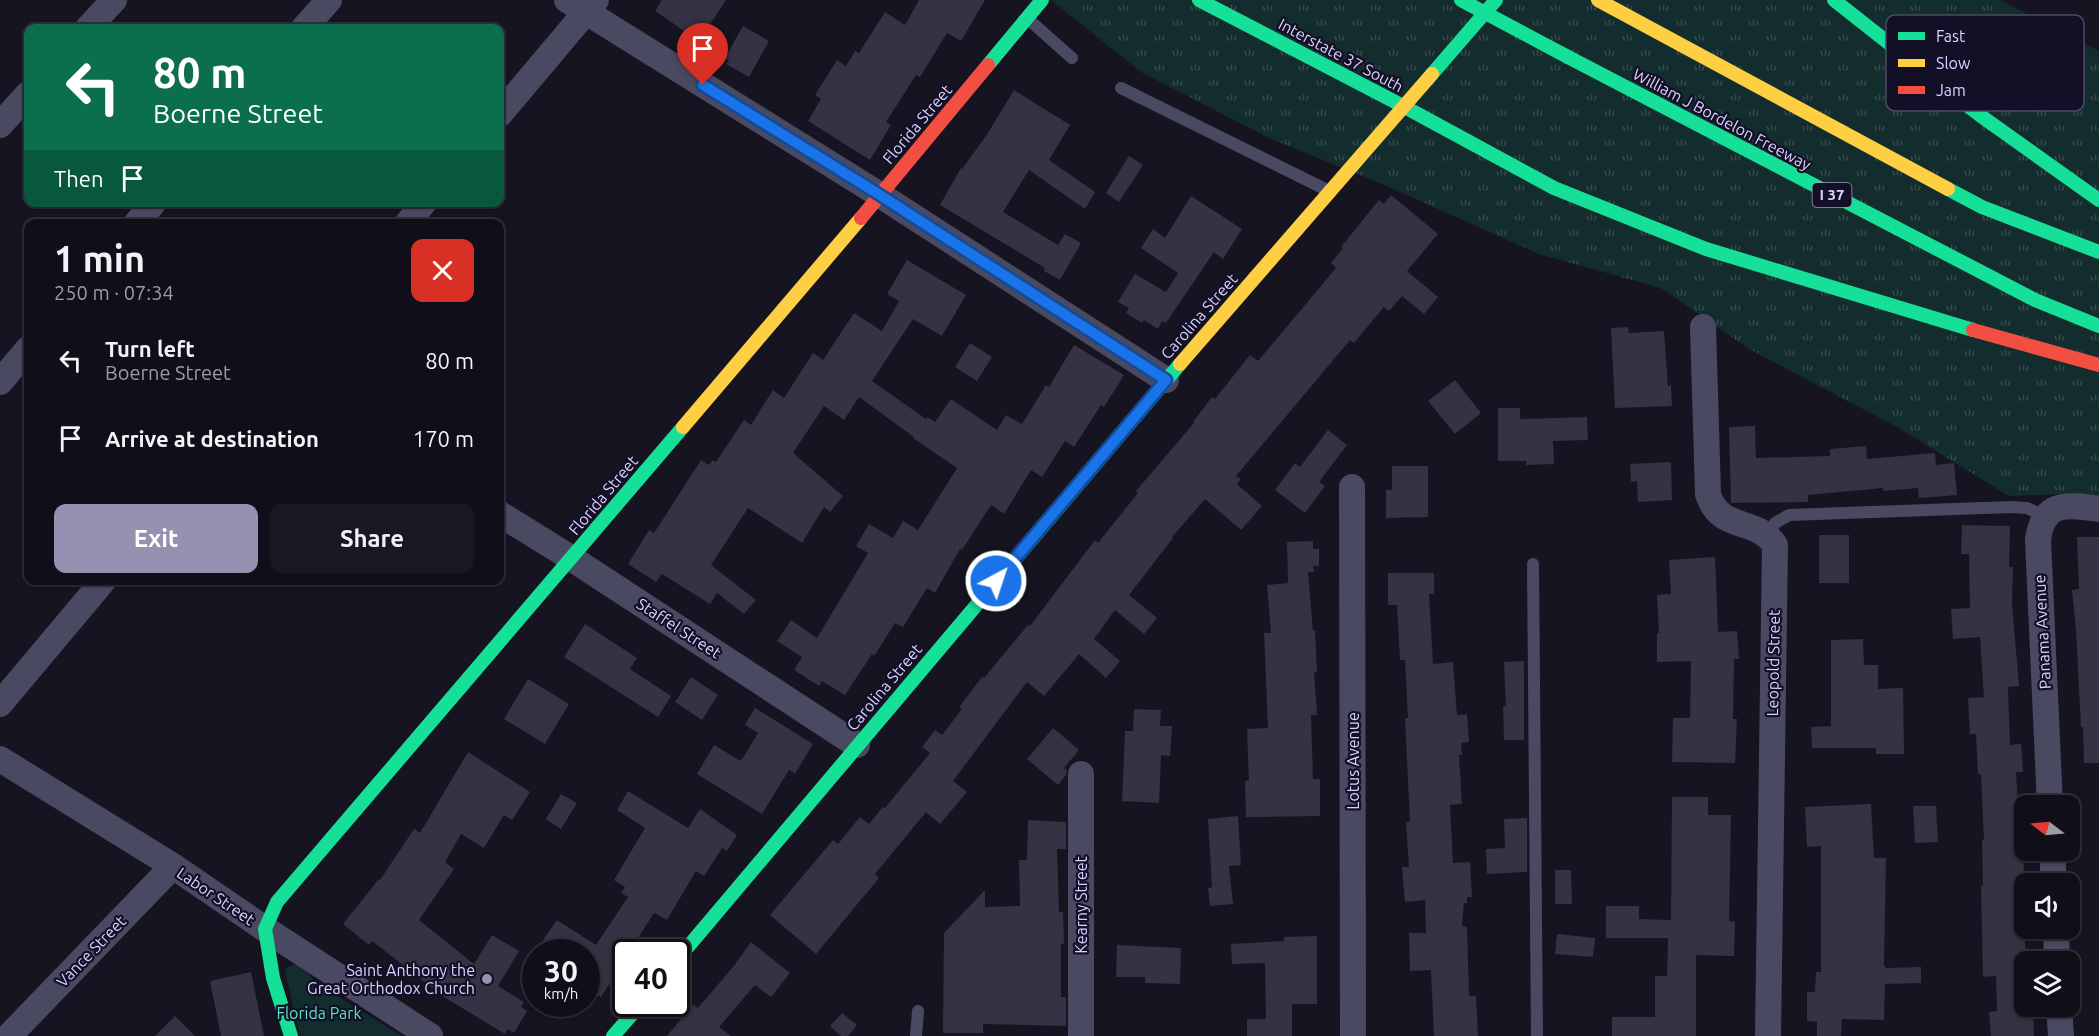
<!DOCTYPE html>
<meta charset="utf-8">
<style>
body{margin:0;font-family:Ubuntu,sans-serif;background:#191822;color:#f1f3f6;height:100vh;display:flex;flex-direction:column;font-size:22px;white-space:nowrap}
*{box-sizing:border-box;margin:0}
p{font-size:20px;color:#9c9ca2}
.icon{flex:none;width:33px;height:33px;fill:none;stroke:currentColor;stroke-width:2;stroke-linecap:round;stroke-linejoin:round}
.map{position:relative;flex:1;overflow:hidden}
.side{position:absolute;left:24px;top:219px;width:480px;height:366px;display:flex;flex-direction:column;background:#100f19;border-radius:12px;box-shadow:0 2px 4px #0004,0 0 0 2px #302f38}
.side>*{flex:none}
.top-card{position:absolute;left:24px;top:24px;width:480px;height:183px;border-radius:12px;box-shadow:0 2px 4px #0004,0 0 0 2px #302f38;background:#0b6e4f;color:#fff;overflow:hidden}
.needle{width:39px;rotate:286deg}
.buttons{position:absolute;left:2014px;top:795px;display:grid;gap:12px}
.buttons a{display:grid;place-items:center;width:66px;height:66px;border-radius:12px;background:#100f19;box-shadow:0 2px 4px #0004,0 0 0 2px #302f38;font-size:30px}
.speed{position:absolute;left:522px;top:939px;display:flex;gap:12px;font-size:30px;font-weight:700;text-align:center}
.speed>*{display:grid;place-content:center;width:78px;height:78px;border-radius:50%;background:#100f19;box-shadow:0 2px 4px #0004,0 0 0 2px #302f38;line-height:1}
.speed small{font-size:15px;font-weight:400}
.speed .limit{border:3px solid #111;border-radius:9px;background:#fff;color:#111}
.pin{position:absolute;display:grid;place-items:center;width:51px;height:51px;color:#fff;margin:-62px -26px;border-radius:50% 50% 50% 0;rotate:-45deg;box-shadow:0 0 6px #0007}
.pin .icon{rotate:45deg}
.me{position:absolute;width:66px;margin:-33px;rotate:40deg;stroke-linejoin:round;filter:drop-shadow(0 0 4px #0008)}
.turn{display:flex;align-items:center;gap:21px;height:126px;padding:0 30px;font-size:27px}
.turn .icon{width:78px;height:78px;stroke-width:2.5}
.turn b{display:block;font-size:42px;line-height:51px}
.then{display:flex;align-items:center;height:57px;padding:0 30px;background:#0003;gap:12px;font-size:22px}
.round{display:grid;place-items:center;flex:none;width:63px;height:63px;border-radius:12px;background:#191822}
.headline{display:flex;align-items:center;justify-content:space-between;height:102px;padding:0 30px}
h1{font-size:36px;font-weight:700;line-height:45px}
.primary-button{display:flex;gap:12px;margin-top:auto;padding:12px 30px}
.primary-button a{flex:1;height:69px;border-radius:12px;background:#9591b1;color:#fff;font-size:24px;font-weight:700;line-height:69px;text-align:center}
.primary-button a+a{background:#191822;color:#f1f3f6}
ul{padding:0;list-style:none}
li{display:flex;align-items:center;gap:18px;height:78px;padding:0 30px}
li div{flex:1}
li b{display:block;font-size:22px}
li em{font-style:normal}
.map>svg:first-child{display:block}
.grass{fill:url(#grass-tufts)}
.park{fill:#132c2d}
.building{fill:#343243}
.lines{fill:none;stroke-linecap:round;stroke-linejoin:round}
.lane{stroke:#4a4962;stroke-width:12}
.street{stroke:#4a4962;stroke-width:26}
.fast{stroke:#16e098;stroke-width:14}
.slow{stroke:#ffcf43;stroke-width:14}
.jam{stroke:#f24e42;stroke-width:14}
.fast-bridge{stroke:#16e098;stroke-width:14}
.route-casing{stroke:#114b97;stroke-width:15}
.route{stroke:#1a73e8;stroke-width:10}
.poi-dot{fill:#9591b1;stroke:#130f26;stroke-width:2}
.labels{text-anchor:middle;stroke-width:4.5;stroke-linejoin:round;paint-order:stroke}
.shield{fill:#130f26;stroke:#9e99be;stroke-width:1.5}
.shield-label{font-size:15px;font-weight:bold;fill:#d9d4ff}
.street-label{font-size:16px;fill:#d9d4ff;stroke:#130f26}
.poi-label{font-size:16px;fill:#d9d4ff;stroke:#130f26;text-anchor:end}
.park-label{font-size:16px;fill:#5fe0c0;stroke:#130f26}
.key{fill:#130f26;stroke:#4e4a67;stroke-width:1.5}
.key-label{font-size:16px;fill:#d9d4ff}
</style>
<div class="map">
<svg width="2099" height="1036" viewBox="0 0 2099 1036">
<defs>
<pattern id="grass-tufts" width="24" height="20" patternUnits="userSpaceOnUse" patternTransform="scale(1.5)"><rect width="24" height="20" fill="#132c2d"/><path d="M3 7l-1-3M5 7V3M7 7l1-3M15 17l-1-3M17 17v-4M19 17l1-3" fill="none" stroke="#354a4c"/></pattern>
</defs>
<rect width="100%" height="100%" fill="#161421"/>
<path class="grass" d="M1051,0H2000L2099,51V499L2062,494L2009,496L1897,427L1749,349L1661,288L1539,254L1380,183L1269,138L1141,72Z"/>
<path class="park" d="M295,964L306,968L314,982L402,1036H300L285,971L289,966Z"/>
<path class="building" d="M662,0H726L699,41L655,11Z
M919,0H985L961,41L947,33L920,77L916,75L886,122L891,125L870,160L808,121L821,99L815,95L837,60L846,66L855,51L859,53L885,12L905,25Z
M743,26L769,41L749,77L726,64L729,60L725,58Z
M1014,90L1070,125L1049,160L1095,192L1085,209L1029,170L1003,212L1058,245L1065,234L1081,243L1060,280L1044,271L1045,268L940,205L961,168L962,169L986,136Z
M1129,156L1143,165L1119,202L1106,193Z
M1391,195L1438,234L1407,271L1438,297L1424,314L1402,296L1389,311L1384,307L1354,343L1350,340L1236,476L1241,479L1237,484L1262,506L1241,530L1205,499L1172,537L1173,538L1129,595L1157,618L1144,634L1115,610L1094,639L1120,661L1106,678L1079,654L1044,696L1027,682L953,781L967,792L940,824L926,812L875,874L879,878L816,954L770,915L833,840L838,844L860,817L869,824L883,807L885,808L930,753L922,747L935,730L942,735L962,709L959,707L982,677L984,678L1028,625L1030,626L1095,540L1098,543L1138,493L1136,491L1194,423L1193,422L1212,397L1215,399L1250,355L1258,361L1336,268L1331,263L1343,248L1341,247L1379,200L1384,204Z
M1191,196L1242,229L1223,259L1214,252L1166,323L1162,321L1158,329L1144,320L1142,323L1126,313L1129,308L1118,302L1135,274L1166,292L1178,273L1141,248L1153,229L1165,238Z
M907,260L966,295L942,336L913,319L872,381L926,419L927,417L935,422L951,399L997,430L1006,415L1022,424L1046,385L1049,387L1074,345L1124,375L1104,407L1101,405L1074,447L1065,441L1042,477L1031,470L1004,514L991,505L962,550L960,549L935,593L927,588L903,627L895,623L874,656L872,654L845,695L822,681L819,686L794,670L802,657L777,641L791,620L817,638L868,553L856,546L869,524L893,538L903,521L918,530L957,468L913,438L914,437L859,397L844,420L824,406L793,453L843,496L830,512L824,507L802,543L748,508L711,565L756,600L744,614L717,593L710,604L662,574L656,582L628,564L649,530L654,533L701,460L709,465L713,460L716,462L744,420L751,425L773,390L784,398L813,353L823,360L854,313L882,331L899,301L887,294Z
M1628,327L1629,333L1664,331L1668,386L1671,385L1672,406L1615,408L1611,328Z
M970,343L992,357L977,381L955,367Z
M1455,380L1481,413L1455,434L1428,401Z
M1498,408H1520V419L1587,417L1588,440L1553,441L1554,464L1526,465V461H1498Z
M1755,426L1756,458L1830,456V449L1866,446L1867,459L1935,453L1936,465L1954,463L1957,495L1919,498L1918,488L1883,491V488L1808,495V502L1731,503L1729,427Z
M1328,430L1347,445L1319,482L1325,486L1305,513L1275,490L1295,463L1300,467Z
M1671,462L1672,500L1638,502L1637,481L1631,482L1630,464Z
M1392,466H1428V517L1386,518V490H1392Z
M1962,525L2010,526L2009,567H2013L2012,603L2019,686L2008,687L2010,745L2021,744L2023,772H2016L2020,838H2023L2024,878H2022L2026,962L2025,1006H2027L2028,1009H2033L2034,1036H1991L1989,1012L1997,1011L1996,976L1983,977L1981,886H1983L1982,840H1984L1981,774H1978L1976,734H1970L1968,698L1984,697L1980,637L1953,639L1951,609L1970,608L1969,554H1961Z
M1819,535H1849V583H1819Z
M2077,537H2099V763H2084L2083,727H2081L2076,630L2072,590L2079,589Z
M1313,541V549H1319V566H1313L1314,572H1308L1313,631L1315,630L1317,672H1314L1317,715H1311L1313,779H1320V816L1246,817L1245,781L1249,780L1247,729L1268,728L1264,633H1271L1267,585L1288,583L1287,542Z
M1715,557L1718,632L1737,631L1739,659H1734L1733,719H1737L1735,763L1672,762L1673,718H1690L1691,661L1657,662V633H1659L1657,595L1671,594L1669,560Z
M1388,573H1434V594H1429L1433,664L1453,662L1457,715L1467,714L1469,742L1461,743L1462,755H1459L1462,804L1450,805L1453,863L1470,862L1472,897H1467V903H1464L1462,926L1467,927L1469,996H1476L1478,1036H1434L1431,970L1410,971L1409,933H1426L1425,900L1405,902L1402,867H1409L1406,822H1410L1405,718H1408L1405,660H1400L1397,605H1388Z
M585,624L637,658L630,669L671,696L658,717L564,657Z
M1863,639L1864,665H1878V689L1903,688L1904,754H1876V748H1812L1811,727L1831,726V640Z
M1524,661V740H1504L1503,706H1506L1504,662Z
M691,677L718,695L702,720L675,702Z
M528,679L569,704L545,744L504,719Z
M755,708L813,744L795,774L789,770L762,814L697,774L714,745L741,761L758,733L745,725Z
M1134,709L1161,710L1160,726H1172L1170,756L1161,755L1159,803L1122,801L1125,731H1133Z
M1053,728L1079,750L1064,768L1067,770L1066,775L1058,785L1027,759Z
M468,752L530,792L512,820L504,815L484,848L461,834L445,862L454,869L419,920L474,964L492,935L519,951L498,986L524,1002L521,1007L527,1011L514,1033L508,1029L505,1034L444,997L372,941L369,945L343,924L379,879L380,880L414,829L420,833Z
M628,791L688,828L700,809L737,835L727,851L722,848L704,876L696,871L667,920L654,913L629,952H626L623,963L601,997L586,988V952H562L543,940L557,920L596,945L628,897L621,893L625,887L614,880L645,828L617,810Z
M561,794L577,803L561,829L546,819Z
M1672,797H1708V815H1731L1729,921L1735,922L1734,956L1696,955V1036H1612V1017H1655V976H1667L1668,938H1606V906H1639V919L1671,920Z
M1871,804L1874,858H1886L1884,965L1886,968L1921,967V983L1885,984L1884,1020L1842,1019L1841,1036H1817V1022L1807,1021V992H1815L1816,972H1821V846L1807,847L1805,807Z
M1913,806H1936L1938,842L1915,843Z
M1238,816L1241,865L1229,866L1233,904L1210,906L1208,888L1212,887L1208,819Z
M1527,818V872L1487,874L1486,849L1505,848L1504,819Z
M1028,820L1066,822V849H1057L1059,912H1063L1064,944H1061V997H1066V1026L983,1024V1033H943L944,933L985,890V907L1020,906L1019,860H1027Z
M1555,870H1571L1572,904H1555Z
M1557,934L1595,938L1593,957L1555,954Z
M1317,936V1004H1292V1036H1247V1019H1266L1265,963L1232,964L1231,944L1284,941V937Z
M751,942L790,973L771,997L755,985L719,1027L731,1036H667L693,1005L698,1008L733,967Z
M1117,945L1181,948L1180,984L1145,983V977H1116Z
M251,972L264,1036H221L210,981Z
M842,1013L857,1025L848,1036H841L830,1026Z
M175,1016L195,1036H155Z"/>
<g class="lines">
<path class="lane" d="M1028,19L1072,58
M1121,88L1327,190
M1769,536L1775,523L1789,515L2011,507L2027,508L2045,516
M1533,564L1537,1036
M916,1036L918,1011"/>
<path class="street" d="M567,0L880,195L1166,380
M88,28L114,0
M304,28L329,0
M500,114L596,0
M0,125L28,94
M136,224L154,202
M407,224L424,202
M1703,327L1708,494C1720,533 1756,516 1775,545L1768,1036
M0,382L28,349
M1352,487L1353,1036
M500,514L571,558L857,745
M0,704L104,580
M0,759L173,866L265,929L430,1036
M2050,806L2038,540C2043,501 2066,504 2099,509
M2052,850L2054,884
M2056,928L2057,962
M2059,1006L2061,1036
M9,1036L173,866
M1081,1036V774"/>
<path class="fast" d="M1199,0L1403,106
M1834,0L1981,116L2099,200
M1568,57L2035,300L2099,326
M988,65L1042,0
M1432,74L1496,0
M1403,106L1554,188L1706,249L1973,330
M1948,189L1982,207L2099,252
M676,961L1180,364
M291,1036L273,978L265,929L277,902L683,427
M613,1036L641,1004"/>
<path class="slow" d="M1598,0L1948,189
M1180,364L1432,74
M683,427L861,218"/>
<path class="jam" d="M861,218L988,65
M1973,330L2099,365"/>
<path class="fast-bridge" d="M1461,0L1568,57"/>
</g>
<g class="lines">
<g class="route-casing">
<path id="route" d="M703,85L880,195L1166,380L996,581"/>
</g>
<use href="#route" class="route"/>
</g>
<circle class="poi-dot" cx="487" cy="979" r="6"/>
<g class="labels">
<rect class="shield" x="1812.5" y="183" width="39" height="24" rx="4.5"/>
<g class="shield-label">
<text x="1832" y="200">I 37</text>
</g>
<g class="street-label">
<text transform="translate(1341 55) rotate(28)" y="6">Interstate 37 South</text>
<text transform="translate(1722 119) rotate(28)" y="6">William J Bordelon Freeway</text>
<text transform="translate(917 124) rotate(-50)" y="6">Florida Street</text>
<text transform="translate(1199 316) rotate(-49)" y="6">Carolina Street</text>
<text transform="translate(603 495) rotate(-50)" y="6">Florida Street</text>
<text transform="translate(679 628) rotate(33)" y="6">Staffel Street</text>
<text transform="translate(2042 632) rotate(-93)" y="6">Panama Avenue</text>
<text transform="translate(1773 663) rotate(-89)" y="6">Leopold Street</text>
<text transform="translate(884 687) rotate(-50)" y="6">Carolina Street</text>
<text transform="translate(1353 761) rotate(-90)" y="6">Lotus Avenue</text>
<text transform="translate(216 896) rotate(34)" y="6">Labor Street</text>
<text transform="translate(1081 905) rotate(-90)" y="6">Kearny Street</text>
<text transform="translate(91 951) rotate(-46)" y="6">Vance Street</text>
</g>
<g class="poi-label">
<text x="475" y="976">Saint Anthony the<tspan x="475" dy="18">Great Orthodox Church</tspan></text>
</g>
<g class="park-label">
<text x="319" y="1019">Florida Park</text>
</g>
</g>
<rect x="1886" y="15" width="198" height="96" rx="9" class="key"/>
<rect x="1898" y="32" width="27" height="8" fill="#16e098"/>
<rect x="1898" y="59" width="27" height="8" fill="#ffcf43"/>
<rect x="1898" y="86" width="27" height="8" fill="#f24e42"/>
<g class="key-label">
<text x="1936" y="42">Fast</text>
<text x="1936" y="69">Slow</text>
<text x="1936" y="96">Jam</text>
</g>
</svg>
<div class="buttons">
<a><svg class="needle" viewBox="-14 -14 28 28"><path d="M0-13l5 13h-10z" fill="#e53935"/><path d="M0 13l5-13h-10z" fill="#9c9ca2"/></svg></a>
<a><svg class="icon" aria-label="sound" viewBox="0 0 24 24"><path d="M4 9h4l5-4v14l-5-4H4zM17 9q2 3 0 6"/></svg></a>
<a><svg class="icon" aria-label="layers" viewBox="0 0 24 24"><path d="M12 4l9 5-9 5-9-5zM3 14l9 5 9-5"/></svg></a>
</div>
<div class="speed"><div>30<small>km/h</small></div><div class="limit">40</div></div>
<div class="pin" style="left:703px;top:85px;background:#d93025"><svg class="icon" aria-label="arrive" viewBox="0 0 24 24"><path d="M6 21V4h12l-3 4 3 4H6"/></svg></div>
<svg class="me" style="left:996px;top:581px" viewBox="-20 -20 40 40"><circle r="17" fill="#1a73e8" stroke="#fff" stroke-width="3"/><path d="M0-11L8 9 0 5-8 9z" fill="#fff"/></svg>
<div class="top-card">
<div class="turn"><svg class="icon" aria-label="left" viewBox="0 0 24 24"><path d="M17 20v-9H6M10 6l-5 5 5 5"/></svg><div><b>80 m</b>Boerne Street</div></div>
<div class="then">Then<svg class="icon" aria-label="arrive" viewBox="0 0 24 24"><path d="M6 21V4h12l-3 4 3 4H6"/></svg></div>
</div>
<section class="side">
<div class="headline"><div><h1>1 min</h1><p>250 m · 07:34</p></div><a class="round" style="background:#d93025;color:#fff"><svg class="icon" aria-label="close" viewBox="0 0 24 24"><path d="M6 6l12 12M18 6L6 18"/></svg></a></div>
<ul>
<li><svg class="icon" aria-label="left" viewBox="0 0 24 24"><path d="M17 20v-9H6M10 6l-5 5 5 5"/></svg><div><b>Turn left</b><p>Boerne Street</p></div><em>80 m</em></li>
<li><svg class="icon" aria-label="arrive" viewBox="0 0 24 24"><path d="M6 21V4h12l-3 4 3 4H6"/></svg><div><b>Arrive at destination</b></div><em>170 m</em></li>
</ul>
<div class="primary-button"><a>Exit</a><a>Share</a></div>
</section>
</div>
